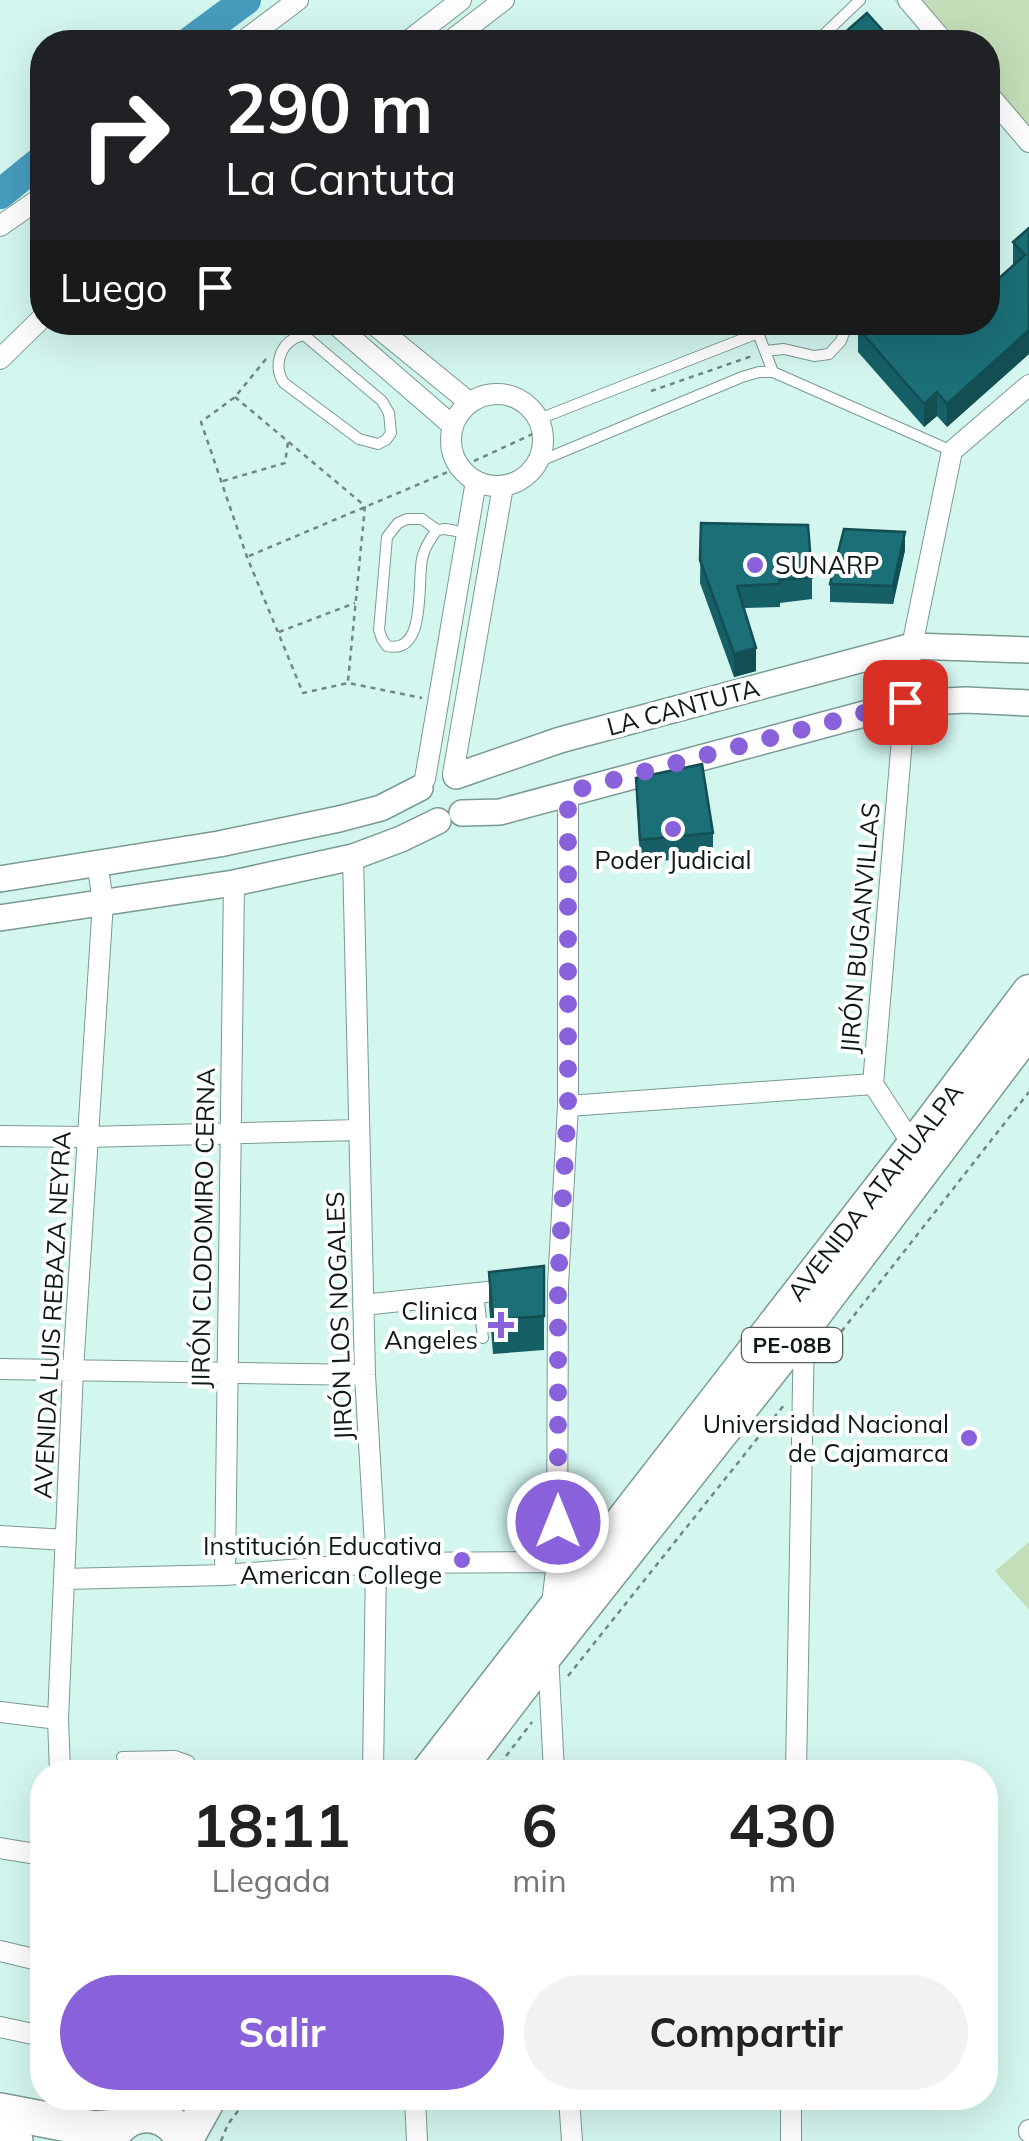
<!DOCTYPE html>
<html lang="es">
<meta charset="utf-8">
<style>
body{margin:0;font-family:Mulish,sans-serif;background:#f2f2f2;color:#222;height:100vh;display:flex;flex-direction:column;font-size:38px;white-space:nowrap}
*{box-sizing:border-box;margin:0}
p{font-size:32px;color:#767676}
.icon{flex:none;width:55px;height:55px;fill:none;stroke:currentColor;stroke-width:2;stroke-linecap:round;stroke-linejoin:round}
.map{position:relative;flex:1;overflow:hidden}
.side{position:absolute;left:30px;top:1760px;width:968px;height:350px;display:flex;flex-direction:column;background:#fff;border-radius:40px;box-shadow:0 10px 40px #0002}
.side>*{flex:none}
.top-card{position:absolute;left:30px;top:30px;width:970px;height:305px;border-radius:40px;box-shadow:0 10px 40px #0002;background:#202124;color:#fff;overflow:hidden}
.pin{position:absolute;display:grid;place-items:center;width:85px;height:85px;color:#fff;margin:-42px;border-radius:20px;box-shadow:0 5px 15px #0006}
.me{position:absolute;width:110px;margin:-55px;rotate:0deg;stroke-linejoin:round;filter:drop-shadow(0 0 8px #0008)}
.turn{display:flex;align-items:center;gap:35px;height:210px;padding:0 30px;font-size:45px}
.turn .icon{width:130px;height:130px;stroke-width:2.5}
.turn b{display:block;font-size:70px;line-height:85px}
.then{display:flex;align-items:center;height:95px;padding:0 30px;background:#0003;gap:20px;font-size:38px}
.eta{display:flex;justify-content:space-evenly;align-items:center;height:170px;text-align:center}
.eta b{font-size:60px;font-weight:700;line-height:70px}
.primary-button{display:flex;gap:20px;margin-top:auto;padding:20px 30px}
.primary-button a{flex:1;height:115px;border-radius:60px;background:#8961db;color:#fff;font-size:40px;font-weight:700;line-height:115px;text-align:center}
.primary-button a+a{background:#f2f2f2;color:#222}
.map>svg:first-child{display:block}
.green{fill:#c3deb8}
.lines{fill:none;stroke-linecap:round;stroke-linejoin:round}
.river{stroke:#479cbe;stroke-width:30}
.service-casing{stroke:#799a93;stroke-width:12}
.minor-casing{stroke:#799a93;stroke-width:22}
.tertiary-casing{stroke:#799a93;stroke-width:28}
.primary-casing{stroke:#799a93;stroke-width:35}
.trunk-casing{stroke:#799a93;stroke-width:38}
.path{stroke:#708783;stroke-width:2.5;stroke-dasharray:5 5;stroke-linecap:butt}
.service{stroke:#fff;stroke-width:10}
.minor{stroke:#fff;stroke-width:20}
.tertiary{stroke:#fff;stroke-width:25}
.primary{stroke:#fff;stroke-width:32}
.trunk{stroke:#fff;stroke-width:35}
.wall{fill:#175f66}
.shaded-wall{fill:#134e53}
.building{fill:#1b6f77;stroke:#134e53;stroke-width:2.5}
.route{stroke:#8961db;stroke-width:18;stroke-dasharray:0 32.4}
.poi-dot{fill:#8961db;stroke:#fff;stroke-width:4}
.labels{text-anchor:middle;stroke-width:8;stroke-linejoin:round;paint-order:stroke}
.shield{fill:#fff;stroke:#565f5d;stroke-width:2.5}
.shield-label{font-size:22px;font-weight:bold;fill:#0e1a18}
.poi-label{font-size:25px;fill:#0e1a18;stroke:#fff;text-anchor:end}
.street-label{font-size:25px;fill:#0e1a18;stroke:#fff}
</style>
<div class="map">
<svg width="1029" height="2141" viewBox="0 0 1029 2141">
<rect width="100%" height="100%" fill="#d3f6ef"/>
<path class="green" d="M894,0H1029V153L988,106V42H931Z
M1029,1542V1610L995,1571Z"/>
<g class="lines">
<path class="river" d="M189,42L246,0
M0,194L42,160"/>
<g class="service-casing">
<path id="service" d="M816,42L860,0
M304,335L382,401L389,413L391,433L386,440L378,444L359,439L284,383C274,369 278,347 295,338C298,336 301,337 303,335C308,332 312,327 316,322
M765,351L784,349L814,356L829,354L841,341L848,322
M773,372L758,333L774,322
M539,419L758,333L754,322
M538,462L742,377L759,372H773L952,451
M437,530L422,519H407L398,523L387,537L379,630L382,639L387,646C427,655 417,584 422,559C424,548 430,539 437,530L445,529L468,533
M478,1293L483,1338
M122,1757L175,1756L189,1761L194,1772"/>
</g>
<g class="minor-casing">
<path id="minor" d="M908,0L944,42
M242,42L298,0
M407,42L461,0
M449,42L504,0
M988,94L1029,142
M0,226L42,197
M333,322L453,426
M371,322L470,403
M0,359L42,318
M451 440a46 46 0 1 1 92 0a46 46 0 1 1-92 0Z
M453,774L503,486
M425,779L476,481
M353,857L365,1375L376,1563L373,1772
M568,1106L873,1084
M0,1136L87,1137L358,1130
M913,1145L873,1084L905,703L912,646L952,451L1029,385
M363,1305L515,1289
M0,1369L365,1375
M0,1536L66,1540
M225,1575L234,883
M64,1579L225,1575L376,1563L557,1562
M552,1604L557,1562L558,1285L568,1106V792
M548,1653L554,1772
M0,1712L58,1719
M60,1772L58,1719L73,1370L103,902L97,862
M796,1772L804,1330
M0,1848L42,1855
M0,1951L42,1961
M0,2027L42,2036
M415,2098L417,2141
M569,2098L572,2141
M1029,2130V2132
M791,2141V2098"/>
</g>
<g class="tertiary-casing">
<path id="tertiary" d="M456,776L560,740L912,646L1029,650
M462,813L500,812L905,703L966,700L1029,703
M0,879L219,844L339,819L381,808L420,788
M0,918L234,883L353,857L401,839L438,821"/>
</g>
<g class="primary-casing">
<path id="primary" d="M427,1772L913,1145L1029,991
M457,1772L548,1653L804,1329L1029,1031
M186,2141L210,2098"/>
</g>
<g class="trunk-casing">
<path id="trunk" d="M0,2111L94,2129L118,2127
M0,2138L15,2141
M109,2141C126,2106 167,2106 184,2141"/>
</g>
<path class="path" d="M266,359L235,397L201,422L247,557L303,693L348,683L422,698
M651,391L752,356
M235,397L365,506L348,681
M474,461L535,433
M223,481L285,463L288,442
M249,556L462,466
M279,632L355,603
M823,1355L1029,1092
M568,1676L784,1405
M494,1772L532,1722
M221,2141L228,2124L248,2098"/>
<use href="#service" class="service"/>
<use href="#minor" class="minor"/>
<use href="#tertiary" class="tertiary"/>
<use href="#primary" class="primary"/>
<use href="#trunk" class="trunk"/>
</g>
<path class="wall" d="M1029,228V354L947,427L937,416L924,427L858,352V328L937,333L1013,265V242Z
M701,523L812,577V599L780,603V607L744,608L756,671L734,677L700,583Z
M905,550L893,604L830,602V584Z
M636,778L713,833V856L640,863Z
M544,1266V1350L493,1354L489,1306V1272Z"/>
<path class="shaded-wall" d="M989,150V174L988,175V151Z
M1029,330V354L947,427V404Z
M937,392V416L924,427V404Z
M905,532V550L893,604V586Z
M756,648V671L734,677V654Z"/>
<path class="building" d="M867,13L893,42H834Z
M1029,228V330L947,404L937,392L924,404L858,328L864,322H928L937,333L949,322H988V288L1025,255L1013,242Z
M701,523L808,525L812,577L779,580L780,584L737,586L756,648L734,654L700,560Z
M844,529L905,532L893,586L830,584Z
M702,764L713,833L640,840L636,778Z
M544,1266V1316L493,1320L489,1272Z"/>
<g class="lines">
<path class="route" d="M558,1522V1284L568,1106V792L905,702"/>
</g>
<g class="poi-dot">
<circle cx="755" cy="565" r="10"/>
<circle cx="673" cy="829" r="10"/>
<path d="M496 1310h10v10h10v10h-10v10h-10v-10h-10v-10h10z"/>
<circle cx="969" cy="1438" r="10"/>
<circle cx="462" cy="1560" r="10"/>
</g>
<g class="labels">
<rect class="shield" x="742" y="1328" width="100" height="34" rx="8"/>
<g class="shield-label">
<text x="792" y="1353">PE-08B</text>
</g>
<g class="poi-label">
<text x="775" y="574" text-anchor="start">SUNARP</text>
<text x="673" y="869" text-anchor="middle">Poder Judicial</text>
<text x="478" y="1320">Clinica<tspan x="478" dy="29">Angeles</tspan></text>
<text x="949" y="1433">Universidad Nacional<tspan x="949" dy="29">de Cajamarca</tspan></text>
<text x="442" y="1555">Institución Educativa<tspan x="442" dy="29">American College</tspan></text>
</g>
<g class="street-label">
<text transform="translate(683 707) rotate(-15)" y="9">LA CANTUTA</text>
<text transform="translate(860 928) rotate(-85)" y="9">JIRÓN BUGANVILLAS</text>
<text transform="translate(875 1192) rotate(-52)" y="9">AVENIDA ATAHUALPA</text>
<text transform="translate(203 1228) rotate(-89)" y="9">JIRÓN CLODOMIRO CERNA</text>
<text transform="translate(52 1315) rotate(-87)" y="9">AVENIDA LUIS REBAZA NEYRA</text>
<text transform="translate(339 1316) rotate(-92)" y="9">JIRÓN LOS NOGALES</text>
</g>
</g>
</svg>
<div class="pin" style="left:905px;top:702px;background:#d93025"><svg class="icon" aria-label="arrive" viewBox="0 0 24 24"><path d="M6 21V4h12l-3 4 3 4H6"/></svg></div>
<svg class="me" style="left:558px;top:1522px" viewBox="-20 -20 40 40"><circle r="17" fill="#8961db" stroke="#fff" stroke-width="3"/><path d="M0-11L8 9 0 5-8 9z" fill="#fff"/></svg>
<div class="top-card">
<div class="turn"><svg class="icon" aria-label="right" viewBox="0 0 24 24"><path d="M7 20v-9h11M14 6l5 5-5 5"/></svg><div><b>290 m</b>La Cantuta</div></div>
<div class="then">Luego<svg class="icon" aria-label="arrive" viewBox="0 0 24 24"><path d="M6 21V4h12l-3 4 3 4H6"/></svg></div>
</div>
<section class="side">
<div class="eta">
<div><b>18:11</b><p>Llegada</p></div>
<div><b>6</b><p>min</p></div>
<div><b>430</b><p>m</p></div>
</div>
<div class="primary-button"><a>Salir</a><a>Compartir</a></div>
</section>
</div>
